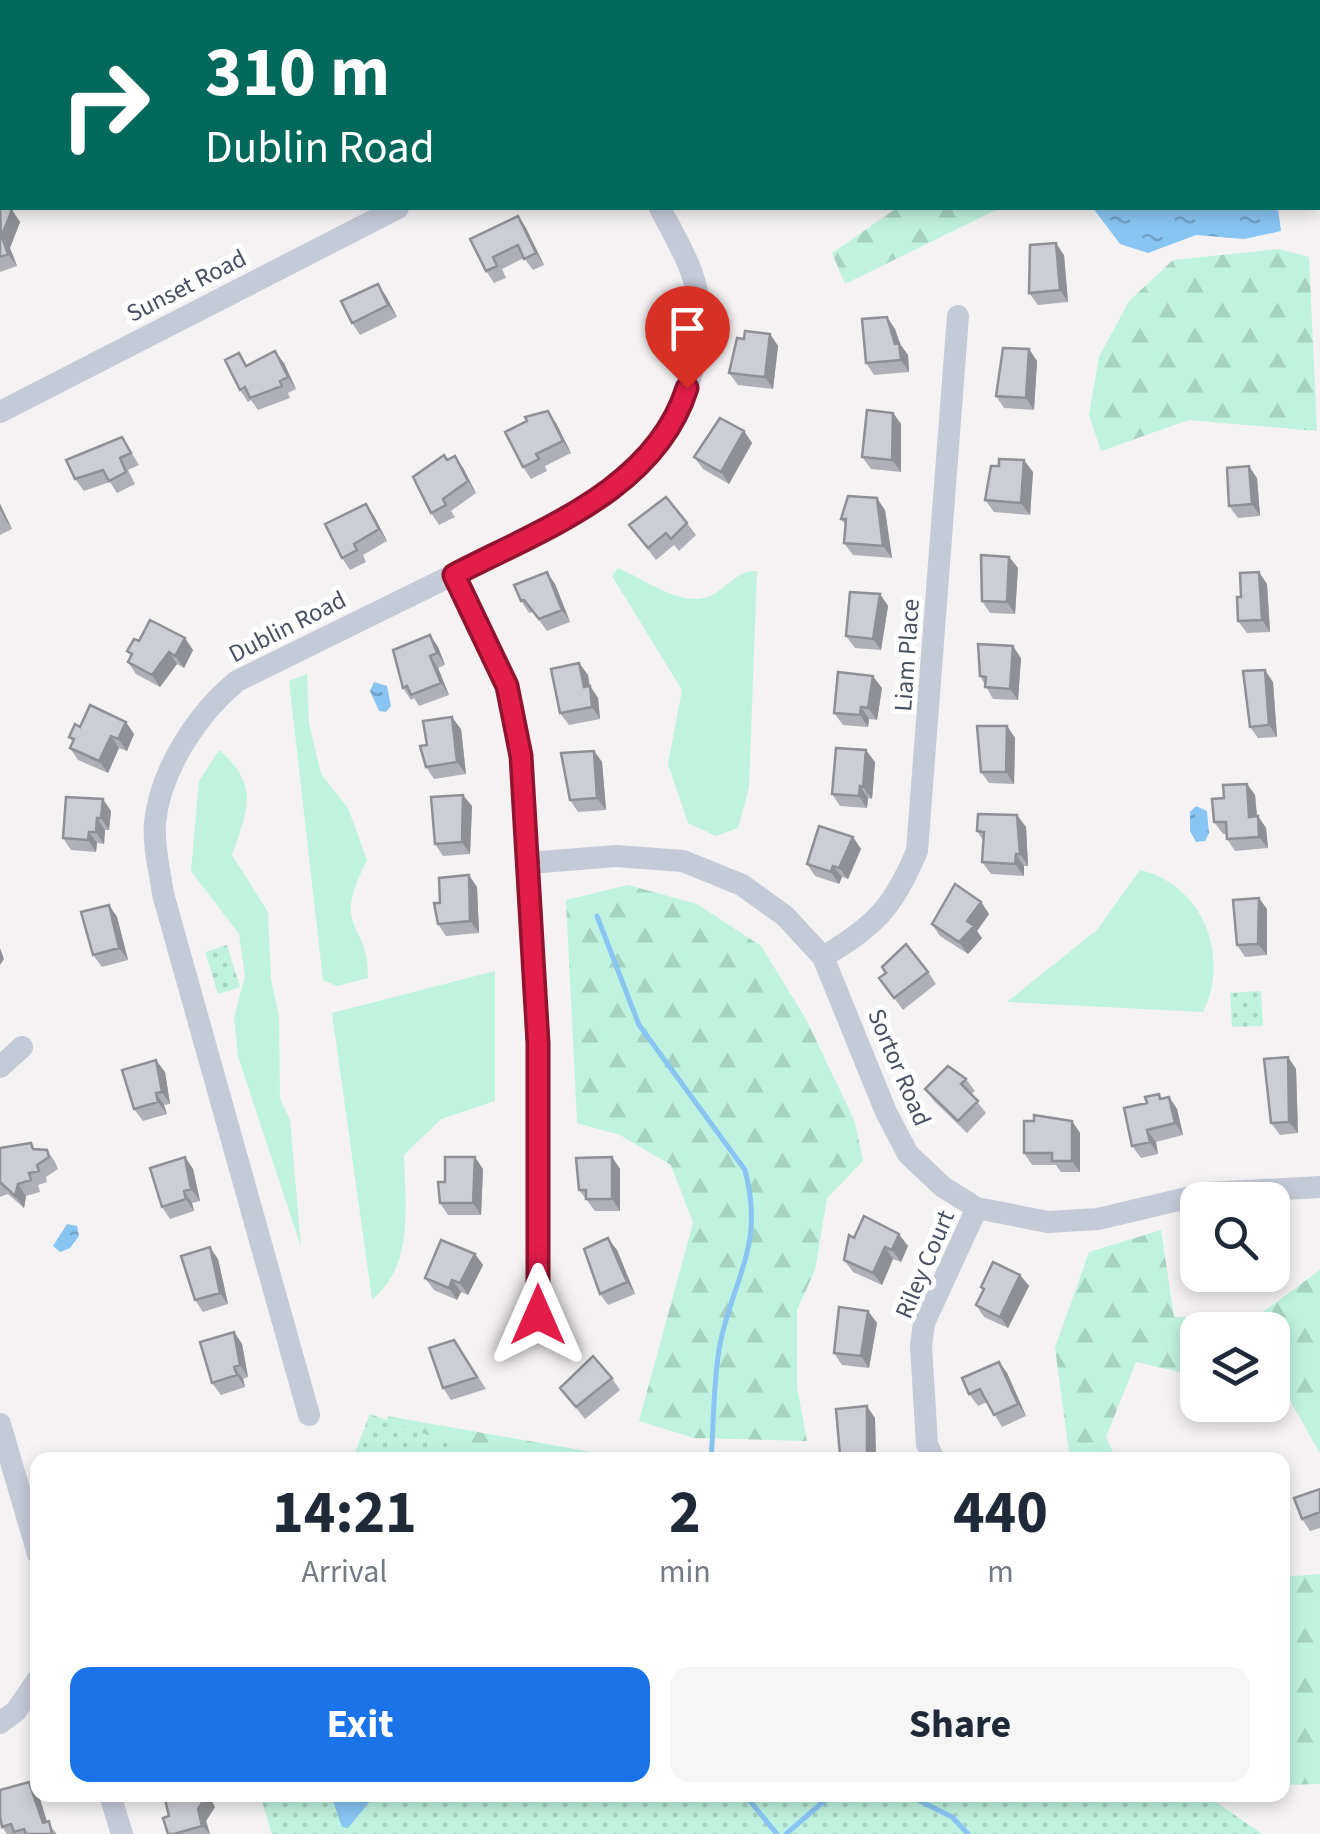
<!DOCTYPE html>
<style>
body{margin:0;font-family:"Source Sans 3",sans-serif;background:#f6f6f7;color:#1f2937;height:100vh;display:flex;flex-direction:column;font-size:38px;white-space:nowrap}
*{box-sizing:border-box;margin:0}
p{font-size:32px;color:#747a83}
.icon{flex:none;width:55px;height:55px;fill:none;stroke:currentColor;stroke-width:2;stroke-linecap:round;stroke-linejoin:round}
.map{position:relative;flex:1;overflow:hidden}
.drawer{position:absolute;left:30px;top:1452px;width:1260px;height:350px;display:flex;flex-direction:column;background:#fff;border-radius:20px;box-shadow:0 5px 15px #0003}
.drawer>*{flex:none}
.top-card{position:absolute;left:0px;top:0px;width:1320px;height:210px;box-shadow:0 5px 15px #0003;background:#00695c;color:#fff;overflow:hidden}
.controls{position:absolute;left:1180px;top:1182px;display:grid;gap:20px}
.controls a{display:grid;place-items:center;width:110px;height:110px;border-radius:20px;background:#fff;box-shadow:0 5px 15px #0003;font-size:50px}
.pin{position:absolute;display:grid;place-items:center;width:85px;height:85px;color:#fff;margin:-102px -42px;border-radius:50% 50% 50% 0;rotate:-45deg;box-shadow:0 0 10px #0007}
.pin .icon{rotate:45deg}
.me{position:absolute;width:110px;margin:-55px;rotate:0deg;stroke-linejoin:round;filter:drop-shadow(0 0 8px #0008)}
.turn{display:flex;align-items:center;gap:35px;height:210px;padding:0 40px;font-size:45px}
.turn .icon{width:130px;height:130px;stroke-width:2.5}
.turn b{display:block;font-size:70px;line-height:85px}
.eta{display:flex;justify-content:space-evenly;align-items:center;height:170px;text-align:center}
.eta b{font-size:60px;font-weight:700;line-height:70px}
.button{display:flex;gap:20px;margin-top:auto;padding:20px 40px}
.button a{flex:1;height:115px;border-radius:20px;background:#1a73e8;color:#fff;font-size:40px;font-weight:700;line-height:115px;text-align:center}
.button a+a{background:#f6f6f7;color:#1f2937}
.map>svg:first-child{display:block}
.grass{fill:#bff3df}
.forest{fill:url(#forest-firs)}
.park{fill:url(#park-dots)}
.water{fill:url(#water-ripples)}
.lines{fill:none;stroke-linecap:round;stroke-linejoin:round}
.stream{stroke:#89c5f3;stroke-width:5}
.minor{stroke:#c5cad7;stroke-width:22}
.wall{fill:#afb0b7}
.shaded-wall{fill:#8f9095}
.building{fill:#cccdd5;stroke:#8f9095;stroke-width:2.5}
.route-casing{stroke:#92132f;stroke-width:25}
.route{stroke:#e11d48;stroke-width:18}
.labels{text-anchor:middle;stroke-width:10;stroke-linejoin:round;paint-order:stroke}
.street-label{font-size:25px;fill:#485061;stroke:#fff}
</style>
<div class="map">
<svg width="1320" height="1834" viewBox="0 0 1320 1834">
<defs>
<pattern id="forest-firs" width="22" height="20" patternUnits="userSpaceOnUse" patternTransform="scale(2.5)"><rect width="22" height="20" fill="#bff3df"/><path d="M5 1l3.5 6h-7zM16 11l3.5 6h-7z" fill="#a6d2c2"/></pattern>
<pattern id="park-dots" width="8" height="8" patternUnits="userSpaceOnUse" patternTransform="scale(2.5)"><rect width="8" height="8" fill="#bff3df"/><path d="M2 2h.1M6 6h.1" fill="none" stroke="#a6d2c2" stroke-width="1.8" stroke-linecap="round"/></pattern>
<pattern id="water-ripples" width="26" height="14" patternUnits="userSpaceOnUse" patternTransform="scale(2.5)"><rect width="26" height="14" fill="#89c5f3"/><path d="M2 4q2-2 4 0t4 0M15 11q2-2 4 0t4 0" fill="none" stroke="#72a2c8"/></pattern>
</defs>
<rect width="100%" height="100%" fill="#f4f2f2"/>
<path class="grass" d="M618,568C647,580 686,612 716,593C731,583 738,571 757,571L749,788L738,828L716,836L688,823L668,764L682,690L612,576Z
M307,674L309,723L321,774L348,808L367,860C330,934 368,916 368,978L337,986L323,980L289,681Z
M219,750C260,785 248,809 232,855L268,912L271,979L279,1017L280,1099L290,1120L301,1247L238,1056L234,1018L245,976L239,934L191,871L199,781Z
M1140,870C1202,884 1231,956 1203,1012L1007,1002L1097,930Z
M495,971V1101L441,1119L404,1155C405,1203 415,1266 372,1299L332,1013Z"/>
<path class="forest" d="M833,0H1307L1308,2H829Z
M897,208H1000L845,284L832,253Z
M1279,249L1309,257L1317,431L1189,420L1101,451L1089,415L1099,357L1129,301L1173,260Z
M628,885L697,904L761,946L806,1019L855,1122L863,1161L827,1198L815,1270L797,1310V1387L807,1441L694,1438L639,1421L693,1223L671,1165L620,1135L577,1123L566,900Z
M1161,1230L1174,1317H1256L1320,1270V1453L1273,1371L1272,1330H1198L1197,1376L1136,1362L1106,1437L1117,1460H1070L1055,1348L1089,1252Z
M387,1416L637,1460H390Z
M1320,1574V1784L1283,1785V1577Z"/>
<path class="park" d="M227,945L240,987L218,994L205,952Z
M1261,991L1263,1026L1232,1027L1230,993Z
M370,1414L497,1460H352Z
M260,1795H1206L1262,1834H272Z"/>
<path class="water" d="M1093,208H1278L1281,231L1244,239L1196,235L1148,253L1120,244Z
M374,682L387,686L391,706L386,712L379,711L370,691Z
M1196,806L1207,811L1209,833L1205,841L1196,842L1190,831V812Z
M67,1224L77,1226L79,1236L70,1248L60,1252L53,1246Z
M331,1795H375L348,1828L342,1827Z"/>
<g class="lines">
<path class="stream" d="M597,916L639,1025L745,1170C765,1246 734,1276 720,1344C713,1382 714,1421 711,1460
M745,1795L777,1834
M908,1795L952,1817L968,1834
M786,1834L831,1795"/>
<path class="minor" d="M84,0V2
M1311,0L1312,2
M807,2L812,0
M1318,83L1320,117
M0,412L398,208
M454,575L507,686L521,757L538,1043V1315
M529,863L616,856L683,861L742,885L785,916L823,957L886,1112L908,1154L943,1187L977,1208L1048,1222L1098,1219L1208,1193L1320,1187
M823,957C876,925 893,908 917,851L958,316
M0,1067L22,1047
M309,1415L163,894C160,872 153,846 155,823C160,770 198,713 237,681C314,643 392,605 469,567C528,537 599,510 645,460C683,418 701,363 699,306C697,271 675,238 660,208
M0,1424L38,1554
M934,1460L927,1444L921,1346L924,1323L977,1208
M0,1723L16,1711L38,1679
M110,1795L122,1834"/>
</g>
<path class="wall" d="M0,196L2,198V208L12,210L20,222L10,248L17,266L0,272Z
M518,216L526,228L544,265L533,270L524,258L502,269L506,278L494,283L486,271Z
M1064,255L1068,302L1038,305L1029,293Z
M386,296L397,317L360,335L352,323Z
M895,329L900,344L908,355L909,372L874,375L866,363Z
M770,334L778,346L773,389L738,385L729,373L744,339Z
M1029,349L1037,361L1034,410L1004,408L996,396Z
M284,363L296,389L288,393L290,398L258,410L251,400L248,402L240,390L248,365Z
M893,413L901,424V472L871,469L862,457Z
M556,423L571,453L545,466L547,471L531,479L523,467Z
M744,431L752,443L729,484L703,469L694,457Z
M122,437L139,465L128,470L135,484L117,493L110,482L84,491L75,479Z
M455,456L463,468L476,493L451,511L455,517L439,525L431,513L447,460Z
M1033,472L1030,515L994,512L985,500Z
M1257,478L1260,516L1238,518L1229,506Z
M0,504L12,529L0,535Z
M366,504L374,516L387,541L363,555L366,562L350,570L342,558Z
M885,510L892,558L853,555L844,543L846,526L841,519Z
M687,523L696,535L679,551L674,545L656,560L629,525Z
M1009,557L1018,568L1015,614L990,613L982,601Z
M555,584L570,622L547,631L533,612L529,613L521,601Z
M1267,584L1270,632L1247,633L1238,621Z
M880,594L888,606L881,650L855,648L846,636Z
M430,635L438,647L445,665L438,668L449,695L419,706L414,698L411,700L403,688Z
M139,641L193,650L184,668L177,664L160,687L136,674L128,662L131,656L127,651Z
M1021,658L1018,700L993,699L980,676Z
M579,663L588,675L590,686L598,698L600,719L569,725L560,713Z
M1273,682L1277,737L1258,738L1250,727Z
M882,688L877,720L869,719L868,727L843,725L834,713Z
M1007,726L1015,738L1014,784L989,783L981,772Z
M80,727L134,734L127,751L119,748L108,773L78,760L70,748L73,742L69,737Z
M461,729L466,774L434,779L426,767L427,745Z
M594,751L602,762L606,810L578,812L570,800Z
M875,762L872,799L868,798L867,808L840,806L832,794Z
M1247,784L1255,795L1257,816L1266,828L1268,848L1235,851L1227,839V834H1223L1214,822L1224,798Z
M472,806L470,854L443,856L435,844Z
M111,811L109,830H105L104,844L97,843L96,852L71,850L63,838Z
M1017,815L1026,827L1028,866H1024V876L991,874L982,862L983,840L977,831Z
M853,837L861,849L848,879L842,877L839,884L815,876L807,864Z
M477,887L479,933L446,936L438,924L440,903Z
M981,902L989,914L977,931L982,938L968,954L940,936L932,924Z
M109,905L117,917L128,960L102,967L93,955Z
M1267,909V955L1245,957L1237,945Z
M928,972L936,984L903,1010L879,978L886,973Z
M1288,1057L1296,1069L1298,1133L1280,1135L1271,1123Z
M165,1072L170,1104L164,1105L167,1114L143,1121L134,1109Z
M966,1079L975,1091L971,1094L986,1113L967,1133L934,1101L925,1089Z
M1169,1097L1177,1109L1183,1135L1156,1142L1158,1154L1141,1158L1132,1146L1162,1099Z
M1072,1121L1080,1133V1172H1061L1056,1165H1032L1024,1153Z
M31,1143L35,1150H47L55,1162L58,1169L46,1177L47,1182L38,1185L40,1192L26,1196L24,1208L8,1194L0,1197V1148Z
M185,1157L193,1169L200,1201L192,1203L194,1211L170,1219L162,1207Z
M612,1157L620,1169V1211H595L579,1190Z
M483,1169L481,1215H448L440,1203Z
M854,1238L908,1246L901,1262L893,1259L882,1285L853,1272L844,1260Z
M617,1250L635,1294L608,1305L600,1294Z
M475,1254L483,1265L468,1295L461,1292L457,1300L434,1290L425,1278Z
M218,1259L228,1304L203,1312L195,1300Z
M1020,1275L1029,1286L1008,1328L984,1317L976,1305L983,1291L981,1287Z
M1197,1275H1266V1276L1223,1279L1224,1285L1205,1287Z
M868,1311L877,1323L869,1368L842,1365L834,1353Z
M234,1332L242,1344L248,1377L243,1379L245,1387L221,1395L212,1383Z
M462,1352L486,1389L451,1400L443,1388Z
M999,1362L1007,1373L1026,1416L1002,1427L987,1402L978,1406L969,1394Z
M612,1378L620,1390L585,1419L560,1388Z
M875,1418L876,1460H843L840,1455Z
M1320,1489V1528L1310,1531L1302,1519Z
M29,1782L38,1793L47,1822L57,1834H7L2,1827Z
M215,1807L206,1821L210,1834H168Z"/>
<path class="shaded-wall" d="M12,210L20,222L10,248L17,266L8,254L1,237Z
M518,216L526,228L544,265L536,253Z
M1056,243L1064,255L1068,302L1060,290Z
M378,284L386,296L397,317L388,305Z
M887,317L895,329L900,344L908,355L909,372L901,360Z
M770,334L778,346L773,389L765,377Z
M1029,349L1037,361L1034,410L1026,398Z
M275,351L284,363L296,389L288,377Z
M548,411L556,423L571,453L563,441Z
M893,413L901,424V472L892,460Z
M744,431L752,443L729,484L721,472Z
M455,456L463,468L476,493L468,481Z
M1024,460L1033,472L1030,515L1021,503Z
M1249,466L1257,478L1260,516L1252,504Z
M877,498L885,510L892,558L883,546Z
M0,504L12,529L4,517L0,509Z
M366,504L374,516L387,541L379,529Z
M1009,557L1018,568L1015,614L1007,602Z
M547,572L555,584L570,622L562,610Z
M1259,572L1267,584L1270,632L1262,620Z
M880,594L888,606L881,650L873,639Z
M430,635L438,647L445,665L437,653Z
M185,638L193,650L184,668L175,656Z
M1013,646L1021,658L1018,700L1010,689Z
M169,652L177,664L160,687L152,675Z
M430,656L438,668L449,695L441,683Z
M579,663L588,675L590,691V686L598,698L600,719L592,707L584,687Z
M1265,670L1273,682L1277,737L1269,725Z
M873,676L882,688L877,720L868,708Z
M861,707L869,719L868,727L860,715Z
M452,717L461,729L466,774L457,762Z
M126,722L134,734L127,751L118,739Z
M1007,726L1015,738L1014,784L1006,772Z
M111,736L119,748L108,773L99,761Z
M866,750L875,762L872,799L863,787Z
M594,751L602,762L606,810L597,798Z
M1247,784L1255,795L1258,828L1249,817Z
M860,786L868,798L867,808L859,796Z
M463,795L472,806L470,854L462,842Z
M103,799L111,811L109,830L101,818Z
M1017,815L1026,827L1028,866L1020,854Z
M1258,816L1266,828L1268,848L1259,837Z
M97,818L105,830L104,844L96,832Z
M89,832L97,843L96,852L88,840Z
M853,837L861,849L848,879L839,868Z
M1016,854L1024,866V876L1015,864Z
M833,866L842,877L839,884L831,872Z
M469,875L477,887L479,933L470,921Z
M1259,898L1267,909V955L1258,944Z
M981,902L989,914L977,931L982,938L968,954L959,942L967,921Z
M109,905L117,917L128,960L119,948Z
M0,948L4,959L0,965Z
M1288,1057L1296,1069L1298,1133L1289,1122Z
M156,1060L165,1072L170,1104L162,1092Z
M156,1093L164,1105L167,1114L158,1102Z
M1169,1097L1177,1109L1183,1135L1175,1123Z
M1072,1121L1080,1133V1172L1072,1161Z
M1147,1130L1156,1142L1158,1154L1150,1142Z
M185,1157L193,1169L200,1201L191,1189Z
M475,1157L483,1169L481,1215L473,1203Z
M612,1157L620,1169V1211L612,1199Z
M18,1184L26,1196L24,1208L15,1196Z
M184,1191L192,1203L194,1211L186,1199Z
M899,1234L908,1246L901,1262L892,1250Z
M608,1238L617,1250L635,1294L627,1282Z
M210,1247L218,1259L228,1304L220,1293Z
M885,1247L893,1259L882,1285L873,1273Z
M475,1254L483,1265L468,1295L460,1283Z
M1020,1275L1029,1286L1008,1328L1000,1317Z
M452,1280L461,1292L457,1300L449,1288Z
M868,1311L877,1323L869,1368L861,1356Z
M234,1332L242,1344L248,1377L240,1365Z
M999,1362L1007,1373L1026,1416L1018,1404Z
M234,1367L243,1379L245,1387L237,1375Z
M867,1406L875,1418L876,1460H872L867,1453Z
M29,1782L38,1793L51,1834L43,1823Z
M207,1795H209L215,1807L206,1821L210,1834L202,1826L198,1809Z"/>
<path class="building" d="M0,204L2,205V208H7L12,210L1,237Z
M518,216L536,253L524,259L518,245L493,257L497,266L486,271L470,239Z
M2,237L8,254L0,257V238Z
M1056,243L1060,290L1029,293L1030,245Z
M378,284L388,305L352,323L341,301Z
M887,317L895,344L899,343L901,360L866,363L862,319Z
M745,331L770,334L765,377L729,373L737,338L744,339Z
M1003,348L1029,349L1026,398L996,396Z
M275,351L288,377L280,381L282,386L250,398L245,387L240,390L225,360L239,353L246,366Z
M867,410L893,413L892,460L862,457Z
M548,411L563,441L536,454L539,459L523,467L505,432L527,421L525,417Z
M720,418L744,431L721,472L694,457Z
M122,437L131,453L120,458L126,472L109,481L103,470L75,479L66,460Z
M444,455L447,460L455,456L468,481L443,499L446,505L431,513L413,477Z
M999,459L1024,460L1021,503L985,500L991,466H999Z
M1249,466L1252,504L1229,506L1227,468Z
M848,496L877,498L883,546L844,543L846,519H841Z
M666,497L687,523L671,539L666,533L648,548L629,525Z
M366,504L379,529L354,544L357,550L342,558L325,524Z
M981,555L1009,557L1007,602L982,601Z
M547,572L562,610L539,619L524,600L521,601L514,585Z
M1259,572L1262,620L1238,621L1237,597H1241L1240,573Z
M850,592L880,594L873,639L846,636Z
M150,620L185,638L175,656L169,652L152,675L128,662L132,654L127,651L134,639L139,641Z
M430,635L437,653L430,656L441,683L411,695L407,686L403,688L393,650Z
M978,644L1013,646L1010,689L985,687L986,677L980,676Z
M579,663L584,687L590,686L592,707L560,713L551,669Z
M1265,670L1269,725L1250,727L1243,671Z
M838,672L873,676L868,708L861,707L860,715L834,713Z
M90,705L126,722L118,739L111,736L99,761L70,748L74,739L69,737L75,724L80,727Z
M452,717L457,762L426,767L420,746L427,745L423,721Z
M977,726H1007L1006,772H981Z
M836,748L866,750L863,787L860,786L859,796L832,794Z
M594,751L597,798L570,800L561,753Z
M1247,784L1249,817L1258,816L1259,837L1227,839L1226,822H1214L1212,799L1224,798L1223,785Z
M463,795L462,842L435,844L431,797Z
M66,797L103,799L101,818H97L96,832H89L88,840L63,838Z
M978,814L1017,815L1020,854H1016L1015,864L982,862L984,832L977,831Z
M819,826L853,837L839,868L833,866L831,872L807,864Z
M469,875L470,921L438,924L434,903H440L439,878Z
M955,884L981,902L967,921L974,926L959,942L932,924Z
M1259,898L1258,944L1237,945L1233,900Z
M109,905L119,948L93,955L81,912Z
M906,944L928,972L894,998L879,978L886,973L882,967Z
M1288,1057L1289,1122L1271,1123L1264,1059Z
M156,1060L162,1092L156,1093L158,1102L134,1109L122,1070Z
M948,1066L966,1079L961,1084L978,1101L958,1121L925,1089Z
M1159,1094L1160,1099L1169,1097L1175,1123L1147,1130L1150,1142L1132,1146L1124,1108L1147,1103L1145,1097Z
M1034,1115L1072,1121V1161H1052V1153H1024V1121H1034Z
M31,1143L33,1149L47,1150L49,1157L37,1165L39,1171L29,1173L31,1180L18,1184L15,1196L0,1182V1148Z
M185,1157L191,1189L184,1191L186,1199L162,1207L150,1168Z
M445,1157H475L473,1203H440L438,1182H445Z
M612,1157V1199H586V1190H579L576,1158Z
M864,1216L899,1234L892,1250L885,1247L873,1273L844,1260L849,1235L854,1238Z
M608,1238L627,1282L600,1294L584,1249Z
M441,1240L475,1254L460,1283L452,1280L449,1288L425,1278Z
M210,1247L220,1293L195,1300L181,1256Z
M993,1262L1020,1275L1000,1317L976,1305L984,1289L981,1287Z
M839,1307L868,1311L861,1356L834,1353Z
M234,1332L240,1365L234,1367L237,1375L212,1383L200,1342Z
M454,1340L477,1377L443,1388L429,1348Z
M593,1356L612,1378L576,1407L560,1388Z
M999,1362L1018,1404L994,1415L980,1389L969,1394L962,1378Z
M867,1406V1453L840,1455L836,1409Z
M1320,1489V1512L1302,1519L1294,1498Z
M29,1782L43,1823L49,1821L52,1834H26L24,1829L14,1832L11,1824L2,1827L0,1816V1790Z
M164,1795H207L198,1809L202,1826L174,1834H168L163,1818L169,1816Z"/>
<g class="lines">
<g class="route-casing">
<path id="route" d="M538,1315V1043L521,756L507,686L454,575C540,530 655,490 687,388"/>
</g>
<use href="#route" class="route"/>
</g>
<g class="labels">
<g class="street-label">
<text transform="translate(186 285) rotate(-27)" y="9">Sunset Road</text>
<text transform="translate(287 626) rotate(-27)" y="9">Dublin Road</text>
<text transform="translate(906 655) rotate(-86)" y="9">Liam Place</text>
<text transform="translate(900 1067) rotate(67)" y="9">Sortor Road</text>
<text transform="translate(924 1264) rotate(-67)" y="9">Riley Court</text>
</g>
</g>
</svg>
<div class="controls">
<a><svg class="icon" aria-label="search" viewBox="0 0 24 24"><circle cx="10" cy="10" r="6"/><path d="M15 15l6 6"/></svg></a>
<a><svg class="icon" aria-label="layers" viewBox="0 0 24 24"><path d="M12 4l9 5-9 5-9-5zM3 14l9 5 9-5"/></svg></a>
</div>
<div class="pin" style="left:687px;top:388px;background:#d93025"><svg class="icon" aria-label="arrive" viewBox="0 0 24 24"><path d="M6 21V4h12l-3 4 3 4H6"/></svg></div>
<svg class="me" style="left:538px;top:1315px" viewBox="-20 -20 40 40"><path d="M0-17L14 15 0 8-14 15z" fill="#e11d48" stroke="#fff" stroke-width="4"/></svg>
<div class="top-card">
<div class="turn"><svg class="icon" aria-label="right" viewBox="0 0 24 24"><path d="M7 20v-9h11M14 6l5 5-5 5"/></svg><div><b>310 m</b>Dublin Road</div></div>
</div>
<section class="drawer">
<div class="eta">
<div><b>14:21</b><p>Arrival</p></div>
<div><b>2</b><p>min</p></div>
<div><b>440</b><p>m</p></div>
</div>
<div class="button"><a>Exit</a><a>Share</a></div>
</section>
</div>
